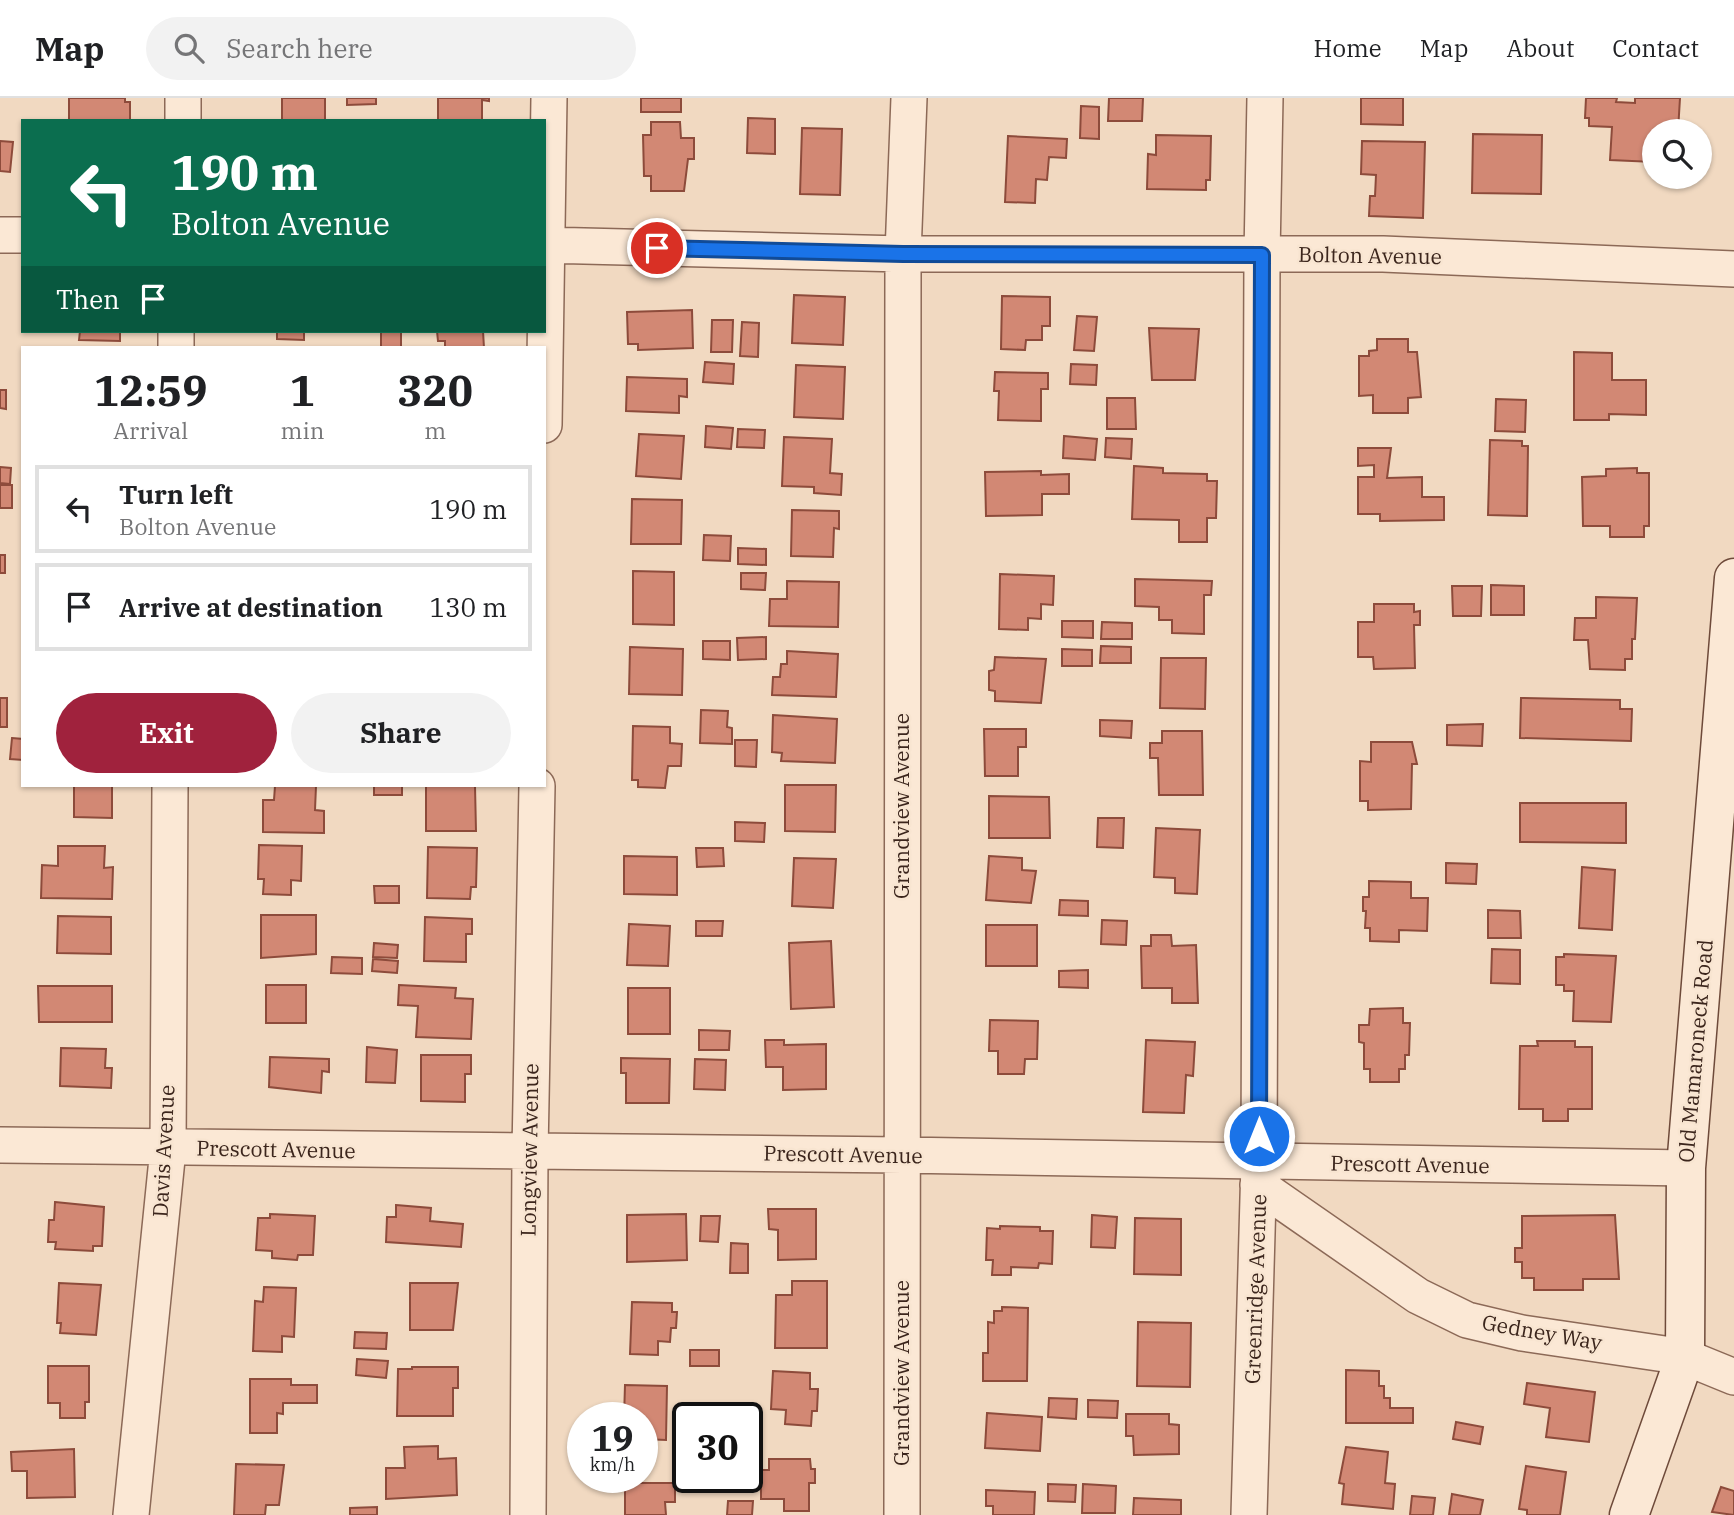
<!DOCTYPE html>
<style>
body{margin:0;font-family:"IBM Plex Serif",serif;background:#f2f2f2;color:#202124;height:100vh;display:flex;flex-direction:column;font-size:26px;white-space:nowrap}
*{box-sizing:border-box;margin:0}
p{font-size:23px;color:#757577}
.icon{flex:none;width:38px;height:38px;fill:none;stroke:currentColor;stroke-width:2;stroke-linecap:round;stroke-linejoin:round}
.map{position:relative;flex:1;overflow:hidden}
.side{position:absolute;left:21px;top:248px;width:525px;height:441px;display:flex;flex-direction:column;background:#fff;border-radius:0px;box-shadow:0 2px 5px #0004}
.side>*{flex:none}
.top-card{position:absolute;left:21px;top:21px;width:525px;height:214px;border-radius:0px;box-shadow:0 2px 5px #0004;background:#0b6e4f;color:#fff;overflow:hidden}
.buttons{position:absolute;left:1642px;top:21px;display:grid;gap:14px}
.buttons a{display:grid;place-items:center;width:70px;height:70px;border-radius:50%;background:#fff;box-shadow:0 2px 5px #0004;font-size:35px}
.speed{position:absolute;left:567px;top:1304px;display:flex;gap:14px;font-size:35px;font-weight:700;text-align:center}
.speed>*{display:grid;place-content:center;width:91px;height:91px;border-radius:50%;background:#fff;box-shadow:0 2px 5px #0004;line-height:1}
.speed small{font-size:18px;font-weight:400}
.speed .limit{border:4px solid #111;border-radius:10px;background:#fff;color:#111}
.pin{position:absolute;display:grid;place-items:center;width:60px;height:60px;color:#fff;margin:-30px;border:4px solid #fff;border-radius:50%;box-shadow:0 2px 7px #0007}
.me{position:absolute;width:77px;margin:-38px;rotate:0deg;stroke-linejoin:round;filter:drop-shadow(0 0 5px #0008)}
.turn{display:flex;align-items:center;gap:24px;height:147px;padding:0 35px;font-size:32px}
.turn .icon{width:91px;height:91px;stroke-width:2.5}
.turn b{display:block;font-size:49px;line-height:60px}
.then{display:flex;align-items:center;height:66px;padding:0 35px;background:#0003;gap:14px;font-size:26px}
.eta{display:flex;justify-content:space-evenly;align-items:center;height:119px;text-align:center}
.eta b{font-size:42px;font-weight:700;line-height:49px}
.cta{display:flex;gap:14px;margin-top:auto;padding:14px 35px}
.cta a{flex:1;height:80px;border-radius:42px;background:#a0223d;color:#fff;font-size:28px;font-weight:700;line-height:80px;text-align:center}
.cta a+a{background:#f2f2f2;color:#202124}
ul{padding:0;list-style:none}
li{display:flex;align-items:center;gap:21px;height:88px;margin:0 14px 10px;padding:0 21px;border:4px solid #e0e0e0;border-radius:0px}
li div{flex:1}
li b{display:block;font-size:26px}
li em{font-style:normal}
header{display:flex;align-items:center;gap:42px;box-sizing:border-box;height:98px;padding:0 35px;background:#fff;border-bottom:2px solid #e0e0e0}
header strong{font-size:33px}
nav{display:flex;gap:38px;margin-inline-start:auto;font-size:24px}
.search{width:490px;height:63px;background:#f2f2f2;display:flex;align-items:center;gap:18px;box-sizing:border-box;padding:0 24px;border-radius:38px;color:#757577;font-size:26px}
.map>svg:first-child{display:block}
.building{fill:#d28874;stroke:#8d4b3b;stroke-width:2}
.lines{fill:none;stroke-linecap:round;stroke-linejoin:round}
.minor-casing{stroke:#8c6957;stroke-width:38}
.secondary-casing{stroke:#6e4a3a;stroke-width:41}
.minor{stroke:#fbe8d5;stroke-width:35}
.secondary{stroke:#fbe8d5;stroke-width:38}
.route-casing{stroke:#114b97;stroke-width:18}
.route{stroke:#1a73e8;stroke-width:12}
.labels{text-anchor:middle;stroke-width:5;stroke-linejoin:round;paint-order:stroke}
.street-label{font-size:21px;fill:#3b251c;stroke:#f8e5d1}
</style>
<header>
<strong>Map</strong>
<div class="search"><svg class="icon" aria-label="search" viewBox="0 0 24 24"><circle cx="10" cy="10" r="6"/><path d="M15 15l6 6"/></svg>Search here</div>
<nav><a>Home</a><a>Map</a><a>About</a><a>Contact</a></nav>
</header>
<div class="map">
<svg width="1734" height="1417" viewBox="0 0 1734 1417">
<rect width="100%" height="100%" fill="#f1d9c1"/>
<path class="building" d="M69,0H125V4H130V23L69,22Z
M282,0H325V23H282Z
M347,0H376V6L347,7Z
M438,0H489V3L482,2V23H438Z
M641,0H681V14H641Z
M1109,0H1143L1142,23H1108Z
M1361,0H1403V27L1361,26Z
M1586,0H1617L1616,4L1635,5V0H1680L1678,33H1654V64L1610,62L1612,29L1589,28V20H1585Z
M1081,8L1099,9V41L1080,40Z
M748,20L775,21V56L747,55Z
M651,24H680L681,40H694V61H688L684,93H651V78H644L643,37H651Z
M802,30L842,31L840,97L800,96Z
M1473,36L1542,37L1541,96L1472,95Z
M1156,37L1211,38L1210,82H1206V92L1147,91L1148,56L1156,57Z
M1008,38L1067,41L1066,60L1049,59L1047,82L1036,81L1035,105L1005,104Z
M0,43L13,44L10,74L0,73Z
M1362,43L1425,44L1423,120L1369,118L1370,98H1375L1376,77L1361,76Z
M794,197L845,199L843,247L792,245Z
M1002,198L1050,199V228H1042V242H1026L1025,252L1001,251Z
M692,212L693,250L638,252V246H628L627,214Z
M1077,218L1097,219L1094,253L1074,252Z
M712,222H733L732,254H711Z
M742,224L759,225L758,259L740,258Z
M1149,230L1199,231L1195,282H1152Z
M80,233H120V243L79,242Z
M277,233H304V242L277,241Z
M381,233H401V249H381Z
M437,233H483L484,250H445V243H438Z
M1377,241H1408V254H1417L1421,299L1408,300V315H1373V297L1359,298V258H1369V253L1377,252Z
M1574,254L1612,255V282H1646V317L1609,316V322H1574Z
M705,264L734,266L733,286L703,284Z
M1071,266L1097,267L1096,287L1070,286Z
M796,267L845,269L843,321L794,319Z
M995,274L1048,275V291H1041V323L998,322L999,293H994Z
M627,279L687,281V299L679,298V315L626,313Z
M0,292H6V311L0,310Z
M1107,300H1135L1136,331H1107Z
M1496,301L1526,302L1525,334L1495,333Z
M706,328L733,330L731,351L705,349Z
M738,331L765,332L764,350L737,349Z
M639,336L684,338L681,381L636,378Z
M1064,338L1097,341L1095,362L1063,360Z
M784,339L832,341L830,375L842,376L841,397L814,395V389L782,388Z
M1106,340L1132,341L1131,361L1105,359Z
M1490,342L1522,343V348H1528L1527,418L1488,417Z
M1358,350H1391L1387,380L1422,379V399H1444V422L1380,423V416H1358V379H1374V367L1358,368Z
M1134,368L1163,370V375L1207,376V383H1217L1216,420H1207V444H1179V422L1132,421Z
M0,369L11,370L10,386L0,385Z
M1637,370V375H1649V428H1644V439H1610V428H1583L1582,379L1606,378V371Z
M1041,373V377L1069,376V396H1042V417L986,418L985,374Z
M0,387H12V410H0Z
M632,401L682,402L681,446H631Z
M792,412L839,413V431L834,430L833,459L791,458Z
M704,437L731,438L730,463L703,462Z
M738,450L766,451V467L738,466Z
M0,457H5V475H0Z
M633,473L674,474V527L633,526Z
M741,475H766L765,492L741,491Z
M1000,476L1054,478L1053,507L1041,506V521L1028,520V532L999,531Z
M1135,481L1212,483L1211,497H1204V536L1172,535V522H1159V509L1135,508Z
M787,483L839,484L838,529L769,528L770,501H787Z
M1491,487L1524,488V517H1491Z
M1452,488H1482L1481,518H1453Z
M1596,499L1637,500L1635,541H1632V561H1625V572L1590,571L1588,542H1574L1575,520H1596Z
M1374,506H1414V514L1420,513V527H1414L1415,570L1374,571L1373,559H1358V524H1374Z
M1062,523H1093V540L1062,539Z
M1102,524L1132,525V541H1101Z
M766,539V561L738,562L737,540Z
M703,543H730V562L703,561Z
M1101,548L1131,549V565H1100Z
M630,549L683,551L682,597L629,596Z
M1062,551L1092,552V568H1062Z
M787,553L838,556L836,599L772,597L773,579H780L781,566H787Z
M995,559L1046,561L1041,605L995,603V593L989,592V573L994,572Z
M1161,560H1206L1205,611L1160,610Z
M0,600H7V629H0Z
M1521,600L1620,602V611H1632L1631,643L1520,640Z
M701,612L728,613L727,629L732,630V646L700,645Z
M773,617L837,621L835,665L781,663L782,655L772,654Z
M1100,622L1132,623L1131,640L1100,638Z
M1483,626L1482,648L1447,647V627Z
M633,628L670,629V645L682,646L681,668H668L665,690L638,689V682H632Z
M984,631H1026V649H1018V678H985Z
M1162,633H1202L1203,697H1159L1158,660H1150V645H1162Z
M12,640L23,641V662L10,661Z
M735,642H757L756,669L735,668Z
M1371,644H1412L1417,666H1412L1411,711L1368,712V703H1360V663L1371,664Z
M785,687H836L835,734L785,733Z
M74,688H112V720L74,719Z
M275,688H316L315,712L324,713V735L263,734V702H274Z
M374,688H402V697H374Z
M426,688H475L476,733H426Z
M989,698L1049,699L1050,740H989Z
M1520,705H1626V745L1520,744Z
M1098,720H1124L1123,750L1097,749Z
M735,724L765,725L764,744L735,743Z
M1156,730L1200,732L1197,796L1175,795V780L1154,779Z
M259,747L302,748L301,783L291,782V797L263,796L264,781H258Z
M58,748H105L104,770L113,769L112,801L41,800L42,767L58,768Z
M428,749L477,750L476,789H471L470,801L427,800Z
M696,750H723L724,768L697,769Z
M624,758L677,759V797L624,796Z
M989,758L1022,760V772L1036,773L1031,805L986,802Z
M794,760L836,761L833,810L792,808Z
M1446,765L1477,766L1476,786L1446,785Z
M1582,769L1615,772L1612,832L1579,830Z
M1369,783L1411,784V800H1428L1427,833L1399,832V844L1370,843V830H1365L1366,813H1363V799H1369Z
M374,788H399V805H375Z
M1060,802L1088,803V818L1059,817Z
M1488,812L1520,813L1521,840H1488Z
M261,817H316V856L261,860Z
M58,818L111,819V856L57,855Z
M425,819L472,821V836H466V864L424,863Z
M1102,822L1127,823L1126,847L1101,846Z
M696,823H723L722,838H696Z
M629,826L670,828L668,868L627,867Z
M986,827H1037V868H986Z
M1151,837H1171L1172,848L1196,847L1198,905H1172V890H1142L1141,848H1151Z
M831,843L834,909L791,911L789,845Z
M374,845L398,847L397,860L373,859Z
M1492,851L1520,852V886L1491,885Z
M1564,856L1616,858L1611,924L1573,923L1574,893H1564V887H1556V859H1564Z
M332,859L362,860V876L331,875Z
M373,861L398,863L397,875L372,873Z
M1088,872V890L1059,889V873Z
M266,887H306V925H266Z
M399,887L456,890L455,900L473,901L471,941L416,939L418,908L398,907Z
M38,888H112V924H39Z
M628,890H670V936H628Z
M1403,910V925H1410L1409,957H1405V971H1399V984H1370V971H1364V945L1359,944V927H1369L1370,911Z
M990,922L1038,923L1037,961H1025L1024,976H998V953H989Z
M699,932L730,933L729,952H699Z
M765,942H784V947L826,946V991L783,992V969H766Z
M1146,942L1195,944L1193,978L1186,977L1184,1015L1143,1014Z
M1537,943H1575V949H1592V1011H1568V1023H1543V1011H1519L1520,948H1538Z
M367,949L397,952L395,985L366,984Z
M61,950L106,951L105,970H112L111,990L60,988Z
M421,957H471V976H465V1004L421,1003Z
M270,959L329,961V974L322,973L321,995L269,989Z
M621,960L670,961L669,1005H626V975H621Z
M695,961L726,962L725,992L694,991Z
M55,1104L104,1109L102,1148H93V1153L55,1151L56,1144H48L49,1122H54Z
M396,1107L431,1110L430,1123L463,1126L461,1149L386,1144L387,1119H396Z
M768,1111H816V1161L778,1162V1132L769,1131Z
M270,1116L315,1118L313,1157H298L297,1162L272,1160V1153L256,1152L258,1120H270Z
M686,1116L687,1162L627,1164V1117Z
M1092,1117L1117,1119L1115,1150L1091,1149Z
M1615,1117L1619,1181H1583V1192H1534V1180H1522V1164H1515V1150H1522V1118Z
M701,1118H720L718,1144L700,1143Z
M1135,1120L1181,1121V1177L1134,1176Z
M1000,1128L1040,1129V1133H1053L1052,1166L1039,1165L1038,1170L1011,1169V1177H992L993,1162H986L987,1130L1000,1131Z
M731,1145L748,1146V1175H730Z
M792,1183H827V1250H775L776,1197H792Z
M59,1185L101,1187L96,1237L60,1235L61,1225H57Z
M410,1185H458L453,1232H410Z
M264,1189L296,1190L294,1239L282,1238V1254L253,1253L255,1203L263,1204Z
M632,1204L672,1205V1214H677L676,1230H671L670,1244L658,1243V1257L630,1256Z
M1002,1209L1028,1210L1027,1283H983V1255H988V1224L994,1225V1213H1002Z
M1138,1224L1191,1225L1190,1289L1137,1288Z
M355,1234L387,1235L386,1251L354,1250Z
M690,1252H719V1268H690Z
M357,1261L388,1263L386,1280L356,1277Z
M48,1268H89V1304H85V1320H60V1305H48Z
M412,1269H458V1290H453V1318H397L398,1271H412Z
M1346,1272L1379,1273V1288H1384V1300H1390V1310H1413V1325H1346Z
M773,1273L810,1275V1291H818L817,1313H812L811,1328L785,1326L786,1312L771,1311Z
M250,1281H291V1287H317V1305H283V1316L277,1315V1335H250Z
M1527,1285L1595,1294L1589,1344L1546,1339L1550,1310L1524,1306Z
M625,1287L667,1288L666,1342L642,1341V1320H624Z
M1049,1300L1077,1301L1076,1321L1048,1319Z
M1088,1302L1118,1303L1117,1320L1088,1319Z
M987,1315L1042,1319L1040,1353L985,1350Z
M1126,1316H1169V1326L1179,1327V1356L1134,1357L1133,1338H1126Z
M747,1324H760V1338H747Z
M1456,1324L1483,1329L1480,1346L1453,1341Z
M438,1348V1361L456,1360L457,1397L386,1401V1370H405L404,1349Z
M1346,1349L1388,1354L1385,1385L1395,1386L1393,1411L1342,1406L1344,1386L1339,1385Z
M74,1351L75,1399L27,1400V1373H12L11,1354Z
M769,1361H810L811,1371H815V1385H809V1413H784V1401H761V1372H769Z
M236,1366L284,1367L279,1407H266L265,1417H234Z
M1526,1368L1566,1374L1560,1417H1527V1412L1519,1411Z
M625,1385H675V1404H665L666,1417H625Z
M1048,1386L1076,1387L1075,1404L1048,1403Z
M1083,1386L1116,1388L1115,1415H1082Z
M1721,1389L1734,1393V1417L1712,1414Z
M986,1392L1035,1394L1034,1417H993V1408H986Z
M1452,1396L1483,1402L1480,1417H1449Z
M1412,1398L1435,1400L1433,1417H1410Z
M1134,1400L1181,1402V1417H1133Z
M728,1403H753L752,1417H727Z
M377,1409V1417H350V1410Z"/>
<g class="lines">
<g class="minor-casing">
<path id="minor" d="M183,23V0
M0,137H23
M544,147L903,156H1383L1734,171
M176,250V233
M544,327L549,0
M0,1047L902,1057L1686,1070
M1258,1087L1418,1198L1467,1222L1522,1235L1685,1259L1734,1279
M131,1417L168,1051L170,688
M528,1417L530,1054L537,688
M902,1417L903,156L909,0
M1249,1417L1259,1065L1262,157L1265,0"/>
</g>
<g class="secondary-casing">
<path id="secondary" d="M1629,1417L1685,1259L1686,1070L1734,480"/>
</g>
<use href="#minor" class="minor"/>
<use href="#secondary" class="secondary"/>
</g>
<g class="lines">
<g class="route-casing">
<path id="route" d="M657,150L903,156L1262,157L1259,1038"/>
</g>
<use href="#route" class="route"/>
</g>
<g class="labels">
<g class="street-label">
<text transform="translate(1370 158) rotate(1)" y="7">Bolton Avenue</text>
<text transform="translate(902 708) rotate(-90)" y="7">Grandview Avenue</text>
<text transform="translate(1696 953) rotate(-85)" y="7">Old Mamaroneck Road</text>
<text transform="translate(276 1052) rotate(1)" y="7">Prescott Avenue</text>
<text transform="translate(530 1052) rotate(-89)" y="7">Longview Avenue</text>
<text transform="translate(164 1053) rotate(-87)" y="7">Davis Avenue</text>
<text transform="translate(843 1057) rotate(1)" y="7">Prescott Avenue</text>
<text transform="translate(1410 1067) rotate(1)" y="7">Prescott Avenue</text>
<text transform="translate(1256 1191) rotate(-88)" y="7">Greenridge Avenue</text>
<text transform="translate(1542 1235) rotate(10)" y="7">Gedney Way</text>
<text transform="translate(902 1275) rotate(-90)" y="7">Grandview Avenue</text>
</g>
</g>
</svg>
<div class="buttons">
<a><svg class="icon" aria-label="search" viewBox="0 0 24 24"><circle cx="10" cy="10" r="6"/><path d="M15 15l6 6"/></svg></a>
</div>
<div class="speed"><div>19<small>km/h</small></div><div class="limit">30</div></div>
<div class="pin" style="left:657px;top:150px;background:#d93025"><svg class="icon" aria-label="arrive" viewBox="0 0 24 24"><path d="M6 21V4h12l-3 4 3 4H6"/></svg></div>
<svg class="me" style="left:1259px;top:1038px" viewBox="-20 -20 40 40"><circle r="17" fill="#1a73e8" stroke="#fff" stroke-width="3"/><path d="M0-11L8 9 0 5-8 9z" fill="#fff"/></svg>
<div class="top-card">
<div class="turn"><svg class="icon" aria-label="left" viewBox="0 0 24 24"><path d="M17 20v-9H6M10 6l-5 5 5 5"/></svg><div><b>190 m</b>Bolton Avenue</div></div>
<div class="then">Then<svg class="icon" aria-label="arrive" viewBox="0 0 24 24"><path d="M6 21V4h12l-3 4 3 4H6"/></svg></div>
</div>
<section class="side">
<div class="eta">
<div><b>12:59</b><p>Arrival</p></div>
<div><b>1</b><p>min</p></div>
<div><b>320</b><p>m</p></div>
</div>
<ul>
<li><svg class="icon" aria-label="left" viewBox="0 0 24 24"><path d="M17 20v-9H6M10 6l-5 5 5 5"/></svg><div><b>Turn left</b><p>Bolton Avenue</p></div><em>190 m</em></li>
<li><svg class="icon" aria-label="arrive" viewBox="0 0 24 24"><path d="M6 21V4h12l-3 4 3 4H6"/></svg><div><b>Arrive at destination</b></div><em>130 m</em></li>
</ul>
<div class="cta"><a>Exit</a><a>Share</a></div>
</section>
</div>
